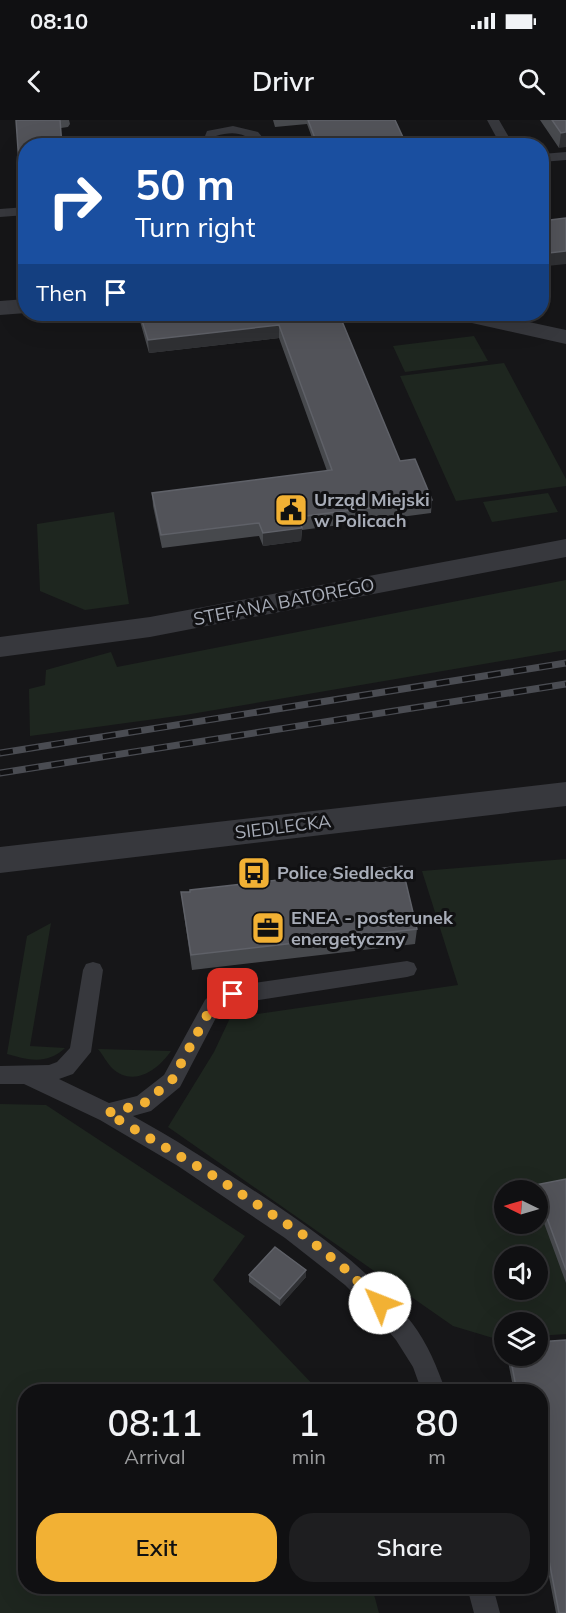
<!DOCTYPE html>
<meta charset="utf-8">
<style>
body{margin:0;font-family:Mulish,sans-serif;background:#1e1e20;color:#f1f3f6;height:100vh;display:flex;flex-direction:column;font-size:22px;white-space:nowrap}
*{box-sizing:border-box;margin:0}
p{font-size:20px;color:#9c9d9f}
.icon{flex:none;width:33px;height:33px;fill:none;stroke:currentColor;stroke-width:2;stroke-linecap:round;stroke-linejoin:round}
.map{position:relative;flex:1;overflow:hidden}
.side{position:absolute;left:18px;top:1264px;width:530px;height:210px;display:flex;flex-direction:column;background:#101012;border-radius:24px;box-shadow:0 6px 24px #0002,0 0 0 2px #303032}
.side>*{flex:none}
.top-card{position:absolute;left:18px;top:18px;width:531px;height:183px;border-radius:24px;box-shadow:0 6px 24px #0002,0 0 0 2px #303032;background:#1a4fa0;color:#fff;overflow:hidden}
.needle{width:39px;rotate:275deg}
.fabs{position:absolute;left:494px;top:1060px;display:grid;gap:12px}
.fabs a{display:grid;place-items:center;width:54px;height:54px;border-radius:50%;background:#101012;box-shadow:0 6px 24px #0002,0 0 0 2px #303032;font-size:30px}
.pin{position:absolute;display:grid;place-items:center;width:51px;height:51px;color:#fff;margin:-26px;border-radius:12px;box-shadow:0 3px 9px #0006}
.me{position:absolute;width:66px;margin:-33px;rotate:314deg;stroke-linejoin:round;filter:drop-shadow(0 0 4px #0008)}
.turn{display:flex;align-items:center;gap:21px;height:126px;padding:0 18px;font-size:27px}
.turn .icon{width:78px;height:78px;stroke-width:2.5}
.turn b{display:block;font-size:42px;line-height:51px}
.then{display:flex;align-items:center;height:57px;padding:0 18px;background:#0003;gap:12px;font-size:22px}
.eta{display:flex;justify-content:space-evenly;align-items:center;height:102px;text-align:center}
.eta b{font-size:36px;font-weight:600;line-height:42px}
.action{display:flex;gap:12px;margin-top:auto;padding:12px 18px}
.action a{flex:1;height:69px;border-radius:24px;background:#f2b134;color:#111;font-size:24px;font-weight:600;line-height:69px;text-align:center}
.action a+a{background:#1e1e20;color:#f1f3f6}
.status{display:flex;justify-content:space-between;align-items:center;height:42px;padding:0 30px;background:#101012;direction:ltr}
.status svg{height:16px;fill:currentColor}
header{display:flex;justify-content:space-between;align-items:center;height:78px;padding:0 18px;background:#101012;font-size:27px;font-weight:600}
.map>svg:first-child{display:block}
.green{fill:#1e261f;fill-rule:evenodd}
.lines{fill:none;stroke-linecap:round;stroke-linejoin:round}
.service{fill:#37383d;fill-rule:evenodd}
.minor{fill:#37383d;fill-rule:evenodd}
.rail-casing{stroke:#4a4c52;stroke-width:7}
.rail{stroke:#111113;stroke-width:4.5;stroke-dasharray:13;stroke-linecap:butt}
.wall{fill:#47494d}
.shaded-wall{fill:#2f3033}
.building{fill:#525359;stroke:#5f6168;stroke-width:1.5}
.route{stroke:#f2b134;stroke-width:10;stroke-dasharray:0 18}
.labels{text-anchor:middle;stroke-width:6;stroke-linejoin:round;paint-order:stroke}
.poi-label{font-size:18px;font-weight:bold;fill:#a8adb8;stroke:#111113;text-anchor:start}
.street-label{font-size:18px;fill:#a8adb8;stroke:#111113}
</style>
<div class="status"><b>08:10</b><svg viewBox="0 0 49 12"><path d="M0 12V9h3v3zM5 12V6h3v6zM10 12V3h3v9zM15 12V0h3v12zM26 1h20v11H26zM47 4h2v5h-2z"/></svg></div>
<header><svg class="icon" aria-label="back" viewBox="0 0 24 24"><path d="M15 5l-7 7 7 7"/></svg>Drivr<svg class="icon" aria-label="search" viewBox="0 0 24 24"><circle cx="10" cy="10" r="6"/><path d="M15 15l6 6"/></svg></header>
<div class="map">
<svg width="566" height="1493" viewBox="0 0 566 1493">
<rect width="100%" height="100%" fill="#161618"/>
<path class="green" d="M474,216L488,241L405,252L393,226Z
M504,243L566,359V366L456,381L400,256Z
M548,373L558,392L492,402L483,382Z
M114,392L129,484L85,490L40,471L37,404Z
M566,460V530L185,595L30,616L29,569L45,565L46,550L111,532L117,547Z
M566,739V1214L537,1216V1203H504V1217L493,1218L453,1206L168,1007L214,932L230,898L458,865L422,751ZM504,1071H537V1104H504ZM504,1137H537V1170H504Z
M51,803L30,926L65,928C47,945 28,940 7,934L27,816Z
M98,929L171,931C158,950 133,968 112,948C107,943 103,935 98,929Z
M0,984L46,985L245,1116L213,1160L320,1272H26V1467H372L379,1493H0Z"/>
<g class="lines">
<path class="service" d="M487,0H499L514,26H501Z
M233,6L258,12L270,26H257C247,12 232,11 216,16L213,26H201L207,11Z
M566,32V40L542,42V34Z
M26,87V95L0,97V89Z
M407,841L414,843L417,849L414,855L407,857L226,885L219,892L180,967L151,991L133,996C173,1018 212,1043 250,1068C308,1106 368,1147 412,1203C428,1224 437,1247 446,1272H422L413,1247L396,1220L372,1192L345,1165L285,1118L178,1046L100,1000L24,964H0V946L49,945L57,942L70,928L83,850L86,844L93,842L100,844L103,850L91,932L73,954L59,959L109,983L137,976L164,955L205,880L212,873L233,866Z
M467,1467H493L500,1493H474Z"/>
<path class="minor" d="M26,179V193L0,195V181Z
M450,194H492L566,210V224L454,199Z
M566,419V437L150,517L0,537V517L150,497Z
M566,662V686L0,753V727Z"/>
<g class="rail-casing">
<path id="rail" d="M0,633L566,543
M0,653L566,564"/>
</g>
<use href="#rail" class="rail"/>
</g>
<path class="wall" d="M16,0H69L70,4L68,7L61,8L26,26V75H22L20,58Z
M273,0H395L407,26H315L307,4L275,7Z
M540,0H566L559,28Z
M566,98L547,146L542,137V101Z
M138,194H339L400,341L432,380L431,393L302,410L301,421L263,426L259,416L162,428L153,386L152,373L327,351L279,218L149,233Z
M181,772L417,809L415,824L192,850L183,787Z
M566,1059V1163L537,1084V1071Z
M249,1155L306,1157L280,1186L249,1162Z
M507,1236H537L566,1493H556L540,1410V1272H514Z"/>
<path class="shaded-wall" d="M566,12V27L559,28L561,13Z
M20,58H26V75H22Z
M566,131V144L547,146L549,133Z
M279,205V218L149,233L148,220Z
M302,408L301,421L263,426V413Z
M306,1150V1157L280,1186V1179Z"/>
<path class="building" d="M16,0H60L62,26H26V58H20Z
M308,0H395L407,26H318Z
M552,0H566V12L561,13Z
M566,98V131L549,133L542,121V101Z
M140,194H339L400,341L415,339L432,380L298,397L302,408L263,413L259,403L161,415L152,373L332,350L279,205L148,220Z
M402,746L417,809L191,835L181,772H190V770Z
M566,1059V1150L535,1065Z
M275,1127L306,1150L280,1179L249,1155Z
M566,1220V1493H559L540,1393V1272H517L510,1236H537V1222Z"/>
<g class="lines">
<path class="route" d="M233,874L219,879L212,886L172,960L143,984L107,993L217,1058L305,1116L344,1148L380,1183"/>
</g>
<defs>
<g id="civic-square" transform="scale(1.725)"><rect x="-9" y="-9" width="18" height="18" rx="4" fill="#f2b134" stroke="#111113"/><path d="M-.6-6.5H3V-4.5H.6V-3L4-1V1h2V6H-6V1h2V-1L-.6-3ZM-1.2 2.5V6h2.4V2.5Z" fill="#111"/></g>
<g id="bus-square" transform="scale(1.725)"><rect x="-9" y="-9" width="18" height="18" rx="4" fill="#f2b134" stroke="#111113"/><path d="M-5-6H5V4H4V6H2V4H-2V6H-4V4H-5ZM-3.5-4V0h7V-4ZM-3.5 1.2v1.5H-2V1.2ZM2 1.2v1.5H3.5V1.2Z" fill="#111"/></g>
<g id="office-square" transform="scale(1.725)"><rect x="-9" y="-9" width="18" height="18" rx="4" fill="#f2b134" stroke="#111113"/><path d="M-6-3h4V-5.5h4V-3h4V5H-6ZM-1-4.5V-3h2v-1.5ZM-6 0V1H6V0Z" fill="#111"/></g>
</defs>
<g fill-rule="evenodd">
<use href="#civic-square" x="291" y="390"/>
<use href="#bus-square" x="254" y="753"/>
<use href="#office-square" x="268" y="808"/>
</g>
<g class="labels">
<g class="poi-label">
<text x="314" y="386">Urząd Miejski<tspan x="314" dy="21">w Policach</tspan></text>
<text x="277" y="759">Police Siedlecka</text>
<text x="291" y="804">ENEA - posterunek<tspan x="291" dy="21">energetyczny</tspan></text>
</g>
<g class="street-label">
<text transform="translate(284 482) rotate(-11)" y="6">STEFANA BATOREGO</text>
<text transform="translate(283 707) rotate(-7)" y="6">SIEDLECKA</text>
</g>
</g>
</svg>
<div class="fabs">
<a><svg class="needle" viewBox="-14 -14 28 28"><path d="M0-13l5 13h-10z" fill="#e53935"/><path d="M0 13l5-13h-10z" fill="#9c9d9f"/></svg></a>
<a><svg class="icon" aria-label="sound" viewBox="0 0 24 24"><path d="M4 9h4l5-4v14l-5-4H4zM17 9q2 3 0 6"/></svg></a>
<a><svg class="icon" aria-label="layers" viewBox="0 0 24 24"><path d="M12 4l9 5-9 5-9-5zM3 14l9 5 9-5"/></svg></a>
</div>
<div class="pin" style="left:233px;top:874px;background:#d93025"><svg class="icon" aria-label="arrive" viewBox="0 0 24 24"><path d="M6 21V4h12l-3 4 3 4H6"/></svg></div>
<svg class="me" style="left:380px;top:1183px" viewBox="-20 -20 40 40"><circle r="19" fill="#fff"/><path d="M0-13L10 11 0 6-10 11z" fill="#f2b134"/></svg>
<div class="top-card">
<div class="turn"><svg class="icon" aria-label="right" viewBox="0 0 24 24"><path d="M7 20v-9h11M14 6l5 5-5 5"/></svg><div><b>50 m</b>Turn right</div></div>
<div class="then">Then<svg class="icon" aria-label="arrive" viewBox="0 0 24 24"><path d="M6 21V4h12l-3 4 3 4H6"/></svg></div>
</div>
<section class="side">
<div class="eta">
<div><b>08:11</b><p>Arrival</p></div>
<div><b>1</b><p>min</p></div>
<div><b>80</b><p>m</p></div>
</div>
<div class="action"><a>Exit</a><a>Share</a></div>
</section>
</div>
